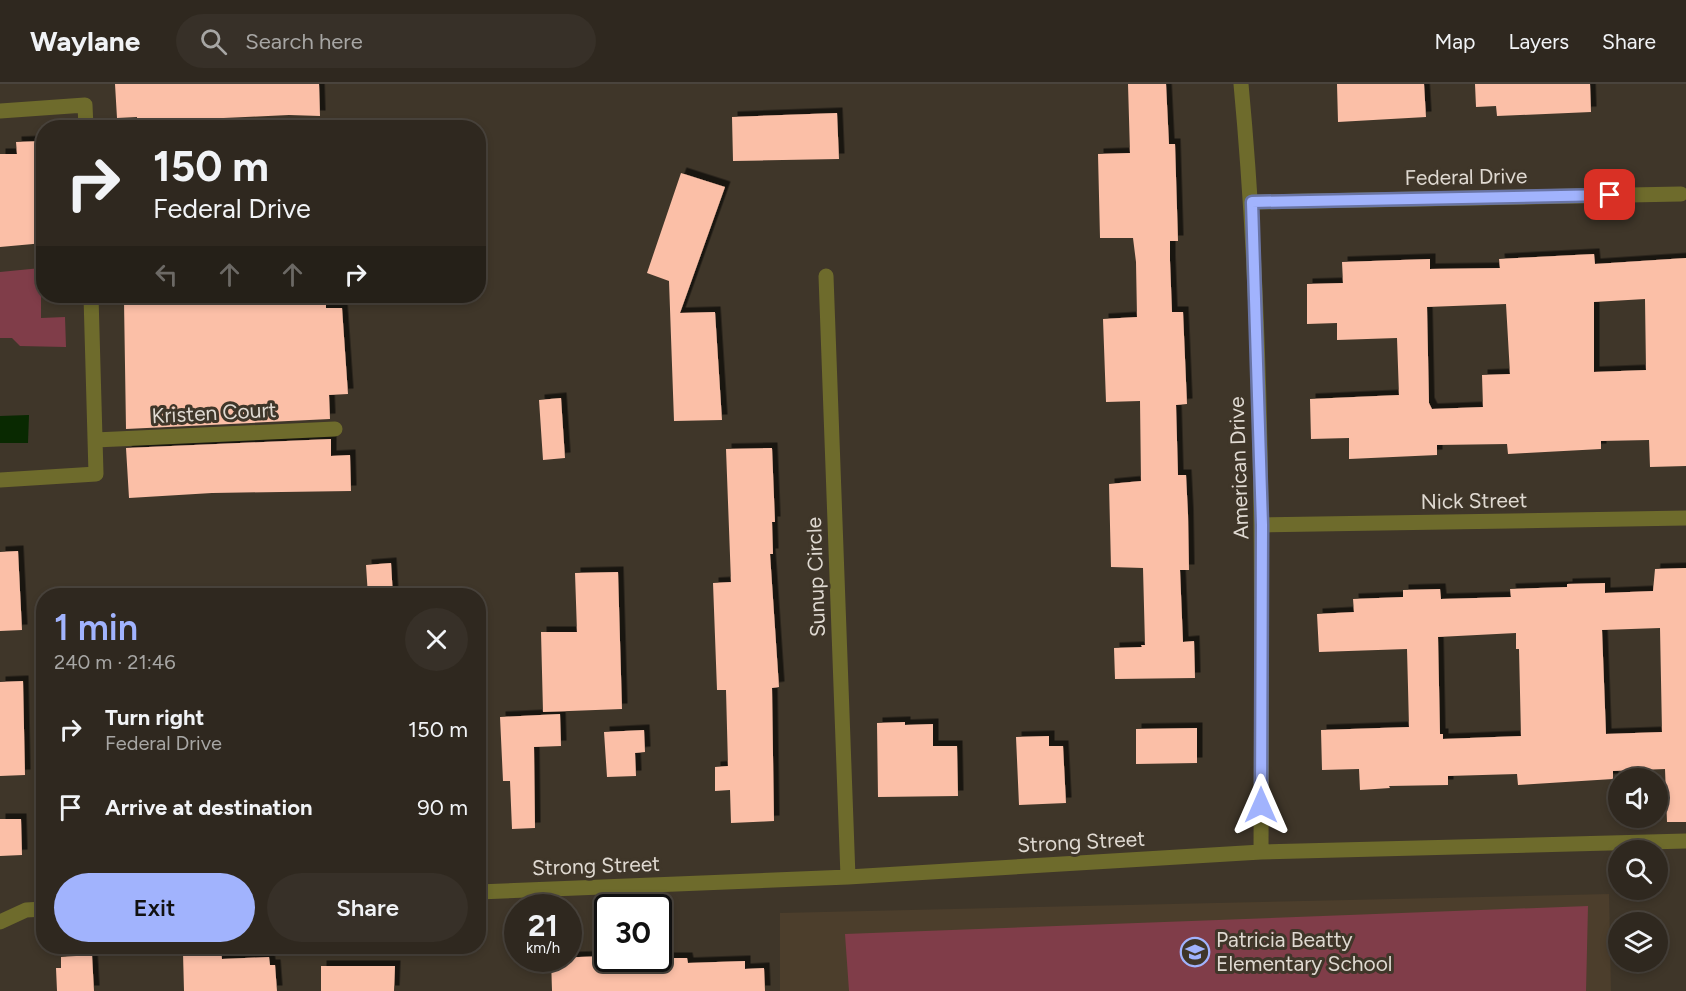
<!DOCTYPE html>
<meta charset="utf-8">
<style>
body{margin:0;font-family:Figtree,sans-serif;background:#373028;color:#f1f3f6;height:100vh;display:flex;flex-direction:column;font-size:22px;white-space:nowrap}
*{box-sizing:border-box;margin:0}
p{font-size:20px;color:#a7a6a4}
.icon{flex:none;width:33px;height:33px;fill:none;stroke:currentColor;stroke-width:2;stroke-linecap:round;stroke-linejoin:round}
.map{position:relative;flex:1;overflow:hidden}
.side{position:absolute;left:36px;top:504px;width:450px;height:366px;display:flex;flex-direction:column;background:#2f281f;border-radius:24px;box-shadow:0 3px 9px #0003,0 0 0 2px #4a443d}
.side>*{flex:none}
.guide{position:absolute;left:36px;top:36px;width:450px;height:183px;border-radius:24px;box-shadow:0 3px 9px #0003,0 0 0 2px #4a443d;background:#2f281f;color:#f1f3f6;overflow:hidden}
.controls{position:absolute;left:1608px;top:684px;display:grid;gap:12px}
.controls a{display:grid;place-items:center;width:60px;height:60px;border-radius:50%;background:#2f281f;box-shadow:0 3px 9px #0003,0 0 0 2px #4a443d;font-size:30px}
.speed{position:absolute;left:504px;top:810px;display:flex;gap:12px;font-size:30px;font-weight:700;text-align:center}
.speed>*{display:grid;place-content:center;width:78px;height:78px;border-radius:50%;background:#2f281f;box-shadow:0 3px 9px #0003,0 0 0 2px #4a443d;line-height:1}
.speed small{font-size:15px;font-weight:400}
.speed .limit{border:3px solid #111;border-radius:9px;background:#fff;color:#111}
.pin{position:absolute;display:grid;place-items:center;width:51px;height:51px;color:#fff;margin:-26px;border-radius:12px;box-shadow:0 3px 9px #0006}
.me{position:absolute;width:66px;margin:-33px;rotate:0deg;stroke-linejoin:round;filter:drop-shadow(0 0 4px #0008)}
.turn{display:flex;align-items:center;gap:21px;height:126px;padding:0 18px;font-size:27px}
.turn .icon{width:78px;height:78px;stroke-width:2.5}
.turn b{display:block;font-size:42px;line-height:51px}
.lanes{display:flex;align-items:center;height:57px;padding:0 18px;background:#0003;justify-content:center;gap:30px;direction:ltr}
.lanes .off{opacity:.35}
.round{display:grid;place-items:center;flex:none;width:63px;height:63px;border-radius:32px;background:#373028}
.head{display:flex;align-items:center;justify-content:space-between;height:102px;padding:0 18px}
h1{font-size:36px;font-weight:600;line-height:45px;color:#a1b3fd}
.cta{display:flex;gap:12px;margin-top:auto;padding:12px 18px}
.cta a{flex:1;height:69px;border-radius:36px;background:#a1b3fd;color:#111;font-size:24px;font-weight:600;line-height:69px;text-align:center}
.cta a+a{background:#373028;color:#f1f3f6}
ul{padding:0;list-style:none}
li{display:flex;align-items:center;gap:18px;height:78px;padding:0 18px}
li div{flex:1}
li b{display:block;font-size:22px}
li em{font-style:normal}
header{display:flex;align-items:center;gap:36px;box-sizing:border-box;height:84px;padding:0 30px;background:#2f281f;border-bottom:2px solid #4a443d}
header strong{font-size:28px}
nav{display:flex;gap:33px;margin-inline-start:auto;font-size:21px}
.search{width:420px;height:54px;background:#373028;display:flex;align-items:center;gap:15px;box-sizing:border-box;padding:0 21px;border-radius:33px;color:#a7a6a4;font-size:22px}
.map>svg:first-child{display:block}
.built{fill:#4c3e2c}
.green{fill:#803d49}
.water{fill:#092901}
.building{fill:#fbbfa7;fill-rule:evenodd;filter:url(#shadow)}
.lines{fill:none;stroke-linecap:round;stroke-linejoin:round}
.minor{stroke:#6e6b2c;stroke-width:15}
.route-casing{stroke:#6974a4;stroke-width:15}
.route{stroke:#a1b3fd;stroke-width:10}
.labels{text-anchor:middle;stroke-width:6;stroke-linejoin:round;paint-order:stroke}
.street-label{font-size:21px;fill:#dfd9d1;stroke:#3f3629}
.poi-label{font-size:21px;fill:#dfd9d1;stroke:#3f3629;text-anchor:start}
</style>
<header>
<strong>Waylane</strong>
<div class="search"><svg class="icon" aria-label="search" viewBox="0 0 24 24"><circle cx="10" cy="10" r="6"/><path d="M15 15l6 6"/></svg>Search here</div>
<nav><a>Map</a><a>Layers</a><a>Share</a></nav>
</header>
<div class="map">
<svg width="1686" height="907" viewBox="0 0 1686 907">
<defs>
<filter id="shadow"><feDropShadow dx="5.5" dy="-5.5" stdDeviation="0" flood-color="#0009"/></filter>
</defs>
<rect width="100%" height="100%" fill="#3f3629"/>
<path class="built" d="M1609,810L1611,907H780V829Z"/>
<path class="green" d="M41,184V234L65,233L66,263L20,262L12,254H0V188Z
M1588,822L1586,907H849L845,850Z"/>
<path class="water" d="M29,331L28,359H0V332Z"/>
<path class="building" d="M115,0H319L320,32L289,31L137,38V33L117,34Z
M1128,0H1166L1169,60H1175L1178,157H1170V177L1172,228H1183L1187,320L1176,321L1178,391H1186L1188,430L1189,486H1180L1183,558L1194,557L1195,594L1115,595L1114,564L1142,563L1141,561H1145L1143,484L1111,483L1109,400L1141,397L1140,317L1106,318L1103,235L1137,233L1136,178L1133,154H1100L1098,70L1130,69Z
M1337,0H1424L1426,33L1338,38Z
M1475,0H1590L1591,28L1497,32L1496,22L1476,23Z
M837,29L839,75L733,77L732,33Z
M44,57V159L0,163V70H17L16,58Z
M681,89L725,103L680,229L715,228L722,336L674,337L669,197L647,189Z
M1594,170L1595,180L1686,174V382L1650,383L1649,356L1601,357V365L1508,370L1507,360L1437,361V371L1349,375V354L1311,355L1310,315L1399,311L1397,254L1337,256V239L1307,240V200L1343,199L1342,178L1430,175V185L1500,184L1499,175ZM1645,215L1646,286L1594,288V218ZM1506,220L1510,290L1482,291L1483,323L1432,325L1429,319L1427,223Z
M285,212H326V224H342L348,310L329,311L330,335L126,345L124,217Z
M561,314L565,374L543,376L539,316Z
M331,355V372L350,371L351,407L212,409L129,414L126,364Z
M772,364L775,438H772L773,470H770L779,603L772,604L774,737L731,739L730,706L715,707V683L728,682L726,606H717L713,499L731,498L726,365Z
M18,467L22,546L0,547V468Z
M391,479L393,512H368L366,481Z
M1686,484V738H1667L1665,685L1613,687V695L1518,701L1517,690L1448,692V701L1389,702L1390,704L1360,706L1359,685L1322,686L1321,646L1409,643L1408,603L1407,565L1319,568L1317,530L1354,528L1353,515L1403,513V506L1440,505L1441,515L1511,513L1510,505L1567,503V500L1605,499V509L1653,507L1655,485ZM1660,544L1662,648L1606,650L1602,546ZM1516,549V565H1519L1521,652L1443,655V650H1440L1438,553Z
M618,488L622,625L543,628L541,548H577L575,489Z
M23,597L25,691L0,692V598Z
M560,630L561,662L534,663L535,744L512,745L510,697H503L500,633Z
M905,638V641L933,640V662H957L958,712L878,713L877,639Z
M1197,644V679L1136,680V645Z
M644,646L645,668L635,669L636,692L607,693L604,648Z
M1049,652V662H1063L1066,719L1019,721L1016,653Z
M0,735H21L22,771L0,772Z
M221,867L222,875L269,873L270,881H275L277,907H184L183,869Z
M92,871L94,907H57L56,884H61V873Z
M608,872V874H687L688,879L745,877V885L764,884L765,907H552L551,874Z
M321,882H395L394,907H321Z"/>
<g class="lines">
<path class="minor" d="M1241,0C1265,255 1262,512 1261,768
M0,27L85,21L86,44
M1252,118L1681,110
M826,192L848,793
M95,356L335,345
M0,396L96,390L91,212
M1262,441L1686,434
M478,808L848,793L1261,768L1686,757
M0,838L26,826L44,825"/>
</g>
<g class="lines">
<g class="route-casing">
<path id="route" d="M1261,721L1262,441L1252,118L1610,111"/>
</g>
<use href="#route" class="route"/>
</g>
<defs>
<g id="school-ring" transform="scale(1.5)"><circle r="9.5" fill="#3f3629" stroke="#a1b3fd" stroke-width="1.5"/><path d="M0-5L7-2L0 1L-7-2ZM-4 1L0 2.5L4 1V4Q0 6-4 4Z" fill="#a1b3fd"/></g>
</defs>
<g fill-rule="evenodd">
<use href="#school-ring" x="1195" y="868"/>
</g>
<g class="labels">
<g class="street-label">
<text transform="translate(1466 93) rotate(-1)" y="7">Federal Drive</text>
<text transform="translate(214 329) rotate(-3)" y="7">Kristen Court</text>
<text transform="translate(1239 384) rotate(-92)" y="7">American Drive</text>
<text transform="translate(1474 417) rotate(-1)" y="7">Nick Street</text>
<text transform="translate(816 493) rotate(-92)" y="7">Sunup Circle</text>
<text transform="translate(1081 758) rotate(-3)" y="7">Strong Street</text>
<text transform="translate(596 782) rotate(-2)" y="7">Strong Street</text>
</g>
<g class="poi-label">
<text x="1216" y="863">Patricia Beatty<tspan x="1216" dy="24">Elementary School</tspan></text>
</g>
</g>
</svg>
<div class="controls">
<a><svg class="icon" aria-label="sound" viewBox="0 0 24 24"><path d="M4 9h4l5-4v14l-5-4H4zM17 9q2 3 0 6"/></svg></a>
<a><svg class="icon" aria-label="search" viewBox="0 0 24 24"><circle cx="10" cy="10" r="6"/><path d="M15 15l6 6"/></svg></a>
<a><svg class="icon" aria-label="layers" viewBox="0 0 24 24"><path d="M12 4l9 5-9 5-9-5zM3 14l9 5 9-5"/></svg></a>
</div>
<div class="speed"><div>21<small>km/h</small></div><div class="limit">30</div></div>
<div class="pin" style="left:1610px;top:111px;background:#d93025"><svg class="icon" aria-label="arrive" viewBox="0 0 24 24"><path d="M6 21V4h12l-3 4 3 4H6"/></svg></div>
<svg class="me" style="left:1261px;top:721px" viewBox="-20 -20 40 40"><path d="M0-17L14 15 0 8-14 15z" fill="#a1b3fd" stroke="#fff" stroke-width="4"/></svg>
<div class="guide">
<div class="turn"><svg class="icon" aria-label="right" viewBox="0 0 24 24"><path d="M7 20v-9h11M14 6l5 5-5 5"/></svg><div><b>150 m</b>Federal Drive</div></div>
<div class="lanes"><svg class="icon off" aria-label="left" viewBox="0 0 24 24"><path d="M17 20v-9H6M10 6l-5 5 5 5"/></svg><svg class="icon off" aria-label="ahead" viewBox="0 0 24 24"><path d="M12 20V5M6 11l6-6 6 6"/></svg><svg class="icon off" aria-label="ahead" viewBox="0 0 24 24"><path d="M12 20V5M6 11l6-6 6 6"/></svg><svg class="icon" aria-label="right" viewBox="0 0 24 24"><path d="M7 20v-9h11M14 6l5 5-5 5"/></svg></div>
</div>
<section class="side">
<div class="head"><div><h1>1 min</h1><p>240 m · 21:46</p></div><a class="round"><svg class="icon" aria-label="close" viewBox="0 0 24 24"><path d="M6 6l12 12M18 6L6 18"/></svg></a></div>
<ul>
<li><svg class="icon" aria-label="right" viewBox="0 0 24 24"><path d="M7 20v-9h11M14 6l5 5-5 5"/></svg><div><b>Turn right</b><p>Federal Drive</p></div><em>150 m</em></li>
<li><svg class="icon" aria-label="arrive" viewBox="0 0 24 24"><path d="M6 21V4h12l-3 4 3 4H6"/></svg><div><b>Arrive at destination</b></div><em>90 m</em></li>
</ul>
<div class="cta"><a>Exit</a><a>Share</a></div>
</section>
</div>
